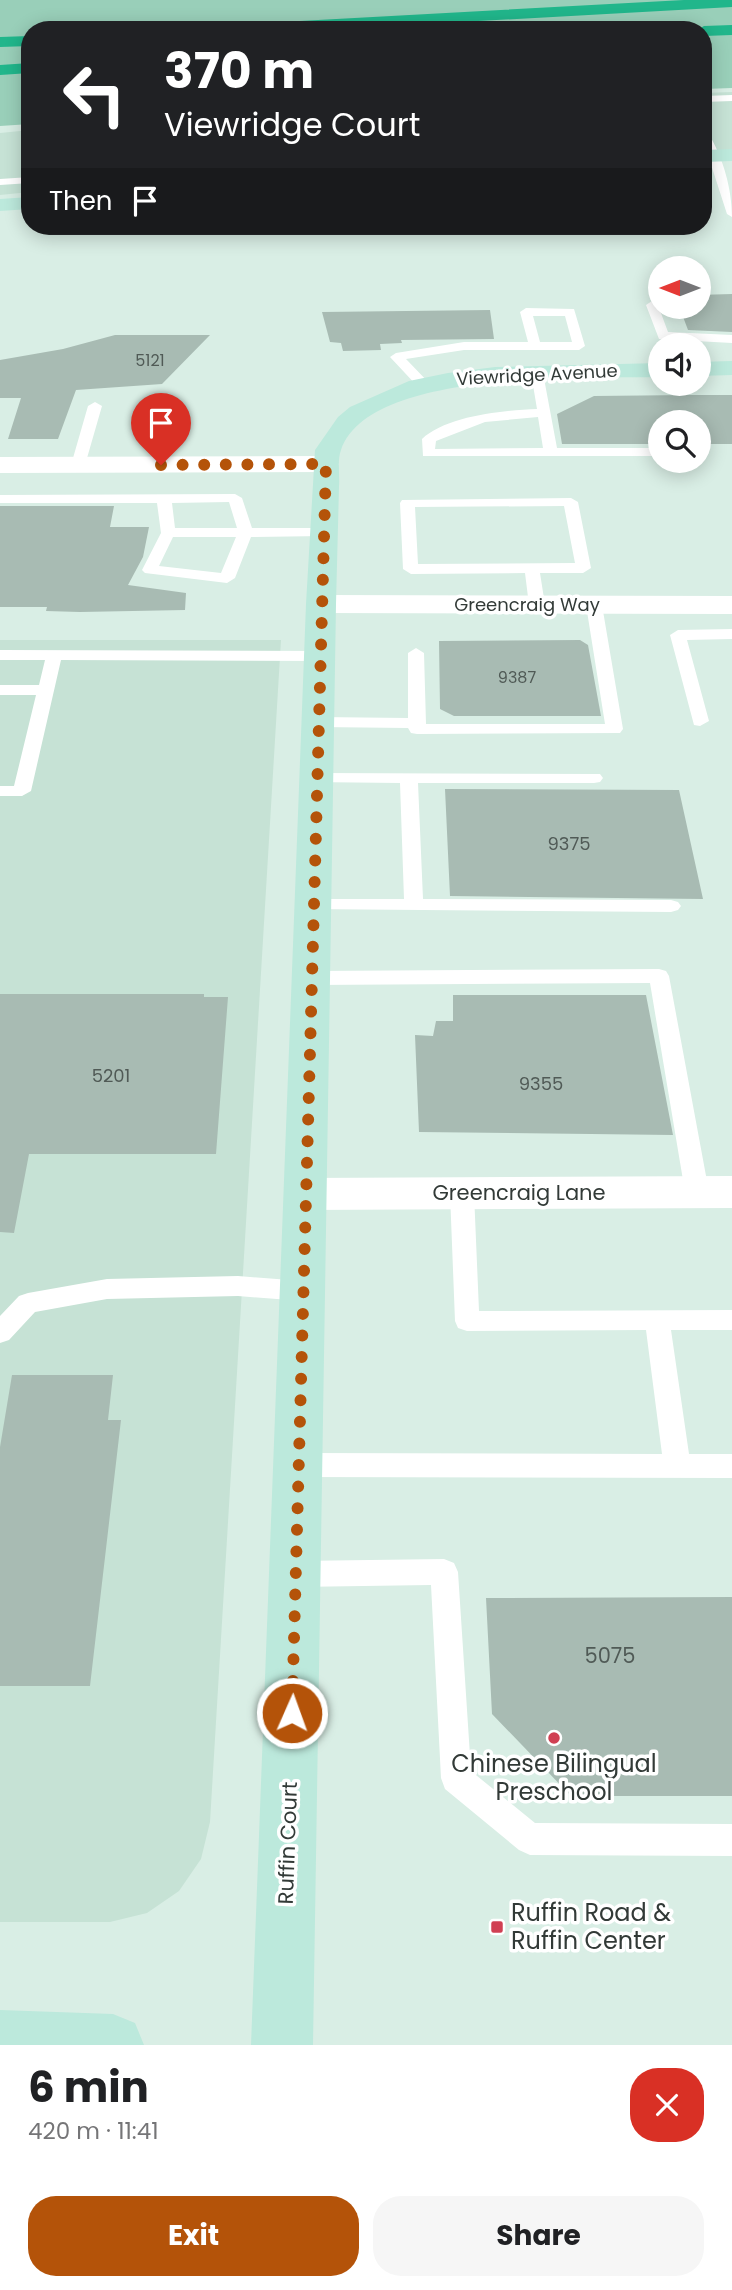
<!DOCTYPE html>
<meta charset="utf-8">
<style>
body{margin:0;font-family:Poppins,sans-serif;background:#f6f6f6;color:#202124;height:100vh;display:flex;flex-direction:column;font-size:26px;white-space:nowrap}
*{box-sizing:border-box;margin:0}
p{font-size:23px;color:#757577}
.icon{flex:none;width:38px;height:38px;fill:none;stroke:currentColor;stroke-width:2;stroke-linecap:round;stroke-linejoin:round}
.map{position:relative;height:2045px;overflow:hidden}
.side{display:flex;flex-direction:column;background:#fff;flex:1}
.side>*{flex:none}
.top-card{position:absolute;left:21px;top:21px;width:691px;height:214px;border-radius:28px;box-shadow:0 4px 18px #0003;background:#202124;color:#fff;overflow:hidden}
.needle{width:46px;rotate:270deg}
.buttons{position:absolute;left:648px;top:256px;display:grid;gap:14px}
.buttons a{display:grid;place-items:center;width:63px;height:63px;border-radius:50%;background:#fff;box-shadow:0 4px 18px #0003;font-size:35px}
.pin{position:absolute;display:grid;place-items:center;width:60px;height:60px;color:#fff;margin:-72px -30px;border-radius:50% 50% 50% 0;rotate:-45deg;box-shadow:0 0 7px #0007}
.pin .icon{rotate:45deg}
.me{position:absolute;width:77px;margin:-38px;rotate:2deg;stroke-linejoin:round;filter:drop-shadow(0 0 5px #0008)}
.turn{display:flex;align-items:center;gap:24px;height:147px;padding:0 28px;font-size:32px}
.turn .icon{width:91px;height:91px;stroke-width:2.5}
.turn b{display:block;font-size:49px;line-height:60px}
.then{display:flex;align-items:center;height:66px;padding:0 28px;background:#0003;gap:14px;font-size:26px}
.round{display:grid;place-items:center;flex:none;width:74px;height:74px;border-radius:28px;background:#f6f6f6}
.summary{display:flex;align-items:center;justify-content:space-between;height:119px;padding:0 28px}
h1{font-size:42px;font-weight:700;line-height:52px}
.action{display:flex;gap:14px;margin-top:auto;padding:14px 28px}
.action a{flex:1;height:80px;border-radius:28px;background:#b45309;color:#fff;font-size:28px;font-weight:700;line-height:80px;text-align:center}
.action a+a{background:#f6f6f6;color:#202124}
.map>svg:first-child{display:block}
.built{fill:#c6e2d5}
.green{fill:#99cfb9}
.building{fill:#a8bbb3}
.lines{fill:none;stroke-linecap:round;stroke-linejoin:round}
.lane{fill:#fff;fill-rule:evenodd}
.street{fill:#fff;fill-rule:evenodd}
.secondary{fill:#bce9dc;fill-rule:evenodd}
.highway{fill:#21b68b;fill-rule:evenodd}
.route{stroke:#b45309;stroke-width:12;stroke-dasharray:0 21.6}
.poi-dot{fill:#d04053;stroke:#fff;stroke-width:2.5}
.labels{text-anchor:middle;stroke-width:7;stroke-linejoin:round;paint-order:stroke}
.far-number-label{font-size:16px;fill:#505a56}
.far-street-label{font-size:18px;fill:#323a37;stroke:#fff}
.number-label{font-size:18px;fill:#505a56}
.street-label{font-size:21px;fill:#323a37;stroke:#fff}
.near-number-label{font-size:21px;fill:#505a56}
.near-poi-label{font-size:24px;fill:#323a37;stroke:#fff}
</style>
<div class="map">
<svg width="732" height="2045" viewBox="0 0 732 2045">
<rect width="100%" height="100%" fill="#d9eee5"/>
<path class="built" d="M732,92V150L704,151V93Z
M30,130V192L0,195V133Z
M0,640H281L210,1822L201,1859L179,1891L147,1913L110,1922H0Z"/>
<path class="green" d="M0,0H732V88L704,89V30H30V124L0,126Z"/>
<path class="building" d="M732,294V332L688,330L679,306H698V295Z
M490,310L494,339L401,340L402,343L380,344L381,350L343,351L341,343L330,342L322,312Z
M115,335H210L162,384L76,390L58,439H8L21,398H0V360L63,349Z
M689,395H732V444H698V422H660V444H562L557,414L594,396Z
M0,506H114L110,527H149L143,557L128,585L186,593L185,610L80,612L46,611L47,607H0Z
M580,640L588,645L601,716H454L440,709L439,641Z
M445,789L679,790L703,899L450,896Z
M0,994H204V997H228L216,1154H29L14,1233L0,1232Z
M453,995H646L673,1135L419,1132L415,1035L433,1036L436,1021H453Z
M12,1375H113L108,1420H121L90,1686H0V1447Z
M732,1597V1796H571L492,1714L486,1598Z"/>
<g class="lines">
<path class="lane" d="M732,95V101L704,102V96Z
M704,132L708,133C723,157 732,189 732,217L727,214L704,143Z
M30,177V183L0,185V179Z
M315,226H432L426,229H321Z
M652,301L658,305L668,332L732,335V343L659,339L646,305Z
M526,308L574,309L585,346L579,350H464L406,359L431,385L424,389L419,388L390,357L396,353L464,342H528L520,312ZM533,316H565L572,342H540Z
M537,369L543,373L557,448H660V456H423L422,439C446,416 504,410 537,409L531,373ZM538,417L543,448L435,449L436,441L485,422Z
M95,402L102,406L85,465L83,468H73L71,465L88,406Z
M235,494L242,498L252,528H324L331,532L324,536L251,537L235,578L227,583L145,573L142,570L161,533L157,503H0V495ZM229,502L237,528H175L172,503ZM173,537H236L221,573L159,566Z
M571,498L578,502L591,568L583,573H540L545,605L543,608H531L529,605L525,573L411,574L403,569L400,503L402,500ZM564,506L575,563L418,564L415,507Z
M594,600L602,605L623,729L620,733L417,734L411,733L408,728L318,727L309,722L318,717L408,718V653L416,648L424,653L426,724H605L586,605Z
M732,629V639L687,640L709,721L700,726L694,725L670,635L678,630Z
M0,650L320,651L328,656L320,661L61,660L31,791L22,796H0V786H14L36,695H0V685H39L45,660H0Z
M316,773L600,774L603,778L600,782L594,783H418L423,899L671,900L678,902L681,906L678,910L671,912L306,909L303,905L306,901L313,899H404L400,783L310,782L307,778L310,774Z
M659,969L666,971L669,976L709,1192L705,1198L697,1201L689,1198L685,1192L650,983L311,985L304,983L301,978L304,973L311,971Z
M462,1184L470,1187L474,1193L479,1311L732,1310V1330H671L689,1454H732V1478L299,1477L290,1473L286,1465L290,1457L299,1453L662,1454L646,1330L467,1331L458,1328L455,1321L450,1193L454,1187Z
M238,1276L303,1281L312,1284L315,1291L312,1298L303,1301L238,1296L107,1299L35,1312L9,1340L0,1343V1316L19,1296L28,1293L107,1279Z
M444,1559L454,1563L458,1572L471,1771L535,1823L732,1824V1856L530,1855L519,1850L445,1789L441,1778L431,1585L296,1587L286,1583L282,1574L286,1565L296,1561Z"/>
<path class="street" d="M326,456L335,459L339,464L335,469L326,472L0,473V457Z
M321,595L732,596V614L321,613L311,610L306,604L311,598Z
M732,1176V1208L305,1210L290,1205L284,1194L290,1183L305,1178Z"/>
<path class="secondary" d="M732,149V161L704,162V150Z
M30,197V209L0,211V199Z
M732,361V375L698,376V362Z
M660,363V377C589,379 369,368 341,450C337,460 340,476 339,487C338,526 337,565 336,604L313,2045H251L306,604L315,450L338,417L350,407L409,381L448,373L495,367Z
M0,2010L113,2014L135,2023L144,2045H0Z"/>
<path class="highway" d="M684,0H732V7L316,30H217L225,25Z
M732,25V35L704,36V30H697L704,26Z
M30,36V46L0,47V37Z
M30,63V73L0,75V65Z"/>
</g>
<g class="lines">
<path class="route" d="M161,465L326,464L292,1713"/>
</g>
<g class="poi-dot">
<circle cx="554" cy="1738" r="7"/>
<rect x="490" y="1920" width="14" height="14" rx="3.5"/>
</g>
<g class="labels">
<g class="far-number-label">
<text x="150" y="366">5121</text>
<text x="517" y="683">9387</text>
</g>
<g class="far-street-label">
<text transform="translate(537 375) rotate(-3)" y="6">Viewridge Avenue</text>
<text x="527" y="611">Greencraig Way</text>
</g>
<g class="number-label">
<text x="569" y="850">9375</text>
<text x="111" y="1082">5201</text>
<text x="541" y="1090">9355</text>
</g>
<g class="street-label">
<text x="519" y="1200">Greencraig Lane</text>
<text transform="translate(288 1843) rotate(-88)" y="7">Ruffin Court</text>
</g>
<g class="near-number-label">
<text x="610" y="1663">5075</text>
</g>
<g class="near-poi-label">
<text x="554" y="1772">Chinese Bilingual<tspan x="554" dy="28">Preschool</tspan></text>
<text x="511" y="1921" text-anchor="start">Ruffin Road &amp;<tspan x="511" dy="28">Ruffin Center</tspan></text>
</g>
</g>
</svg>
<div class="buttons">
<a><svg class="needle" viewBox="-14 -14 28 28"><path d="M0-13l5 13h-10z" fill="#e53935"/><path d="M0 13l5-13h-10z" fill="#757577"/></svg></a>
<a><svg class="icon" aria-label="sound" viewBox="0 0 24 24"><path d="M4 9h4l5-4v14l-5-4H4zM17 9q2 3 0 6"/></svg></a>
<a><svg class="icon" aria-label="search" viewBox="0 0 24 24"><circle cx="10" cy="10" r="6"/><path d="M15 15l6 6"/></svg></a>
</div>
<div class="pin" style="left:161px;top:465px;background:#d93025"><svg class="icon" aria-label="arrive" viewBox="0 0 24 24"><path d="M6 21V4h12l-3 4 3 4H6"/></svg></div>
<svg class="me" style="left:292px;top:1713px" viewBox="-20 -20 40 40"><circle r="17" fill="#b45309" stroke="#fff" stroke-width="3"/><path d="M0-11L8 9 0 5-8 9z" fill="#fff"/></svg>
<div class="top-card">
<div class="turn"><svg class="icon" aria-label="left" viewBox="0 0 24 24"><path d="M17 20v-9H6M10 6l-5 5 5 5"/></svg><div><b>370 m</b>Viewridge Court</div></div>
<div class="then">Then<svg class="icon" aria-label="arrive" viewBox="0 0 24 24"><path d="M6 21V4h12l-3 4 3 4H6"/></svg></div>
</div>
</div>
<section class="side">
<div class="summary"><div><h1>6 min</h1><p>420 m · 11:41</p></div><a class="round" style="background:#d93025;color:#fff"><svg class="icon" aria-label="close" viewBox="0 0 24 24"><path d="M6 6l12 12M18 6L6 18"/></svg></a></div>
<div class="action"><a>Exit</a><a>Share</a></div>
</section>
